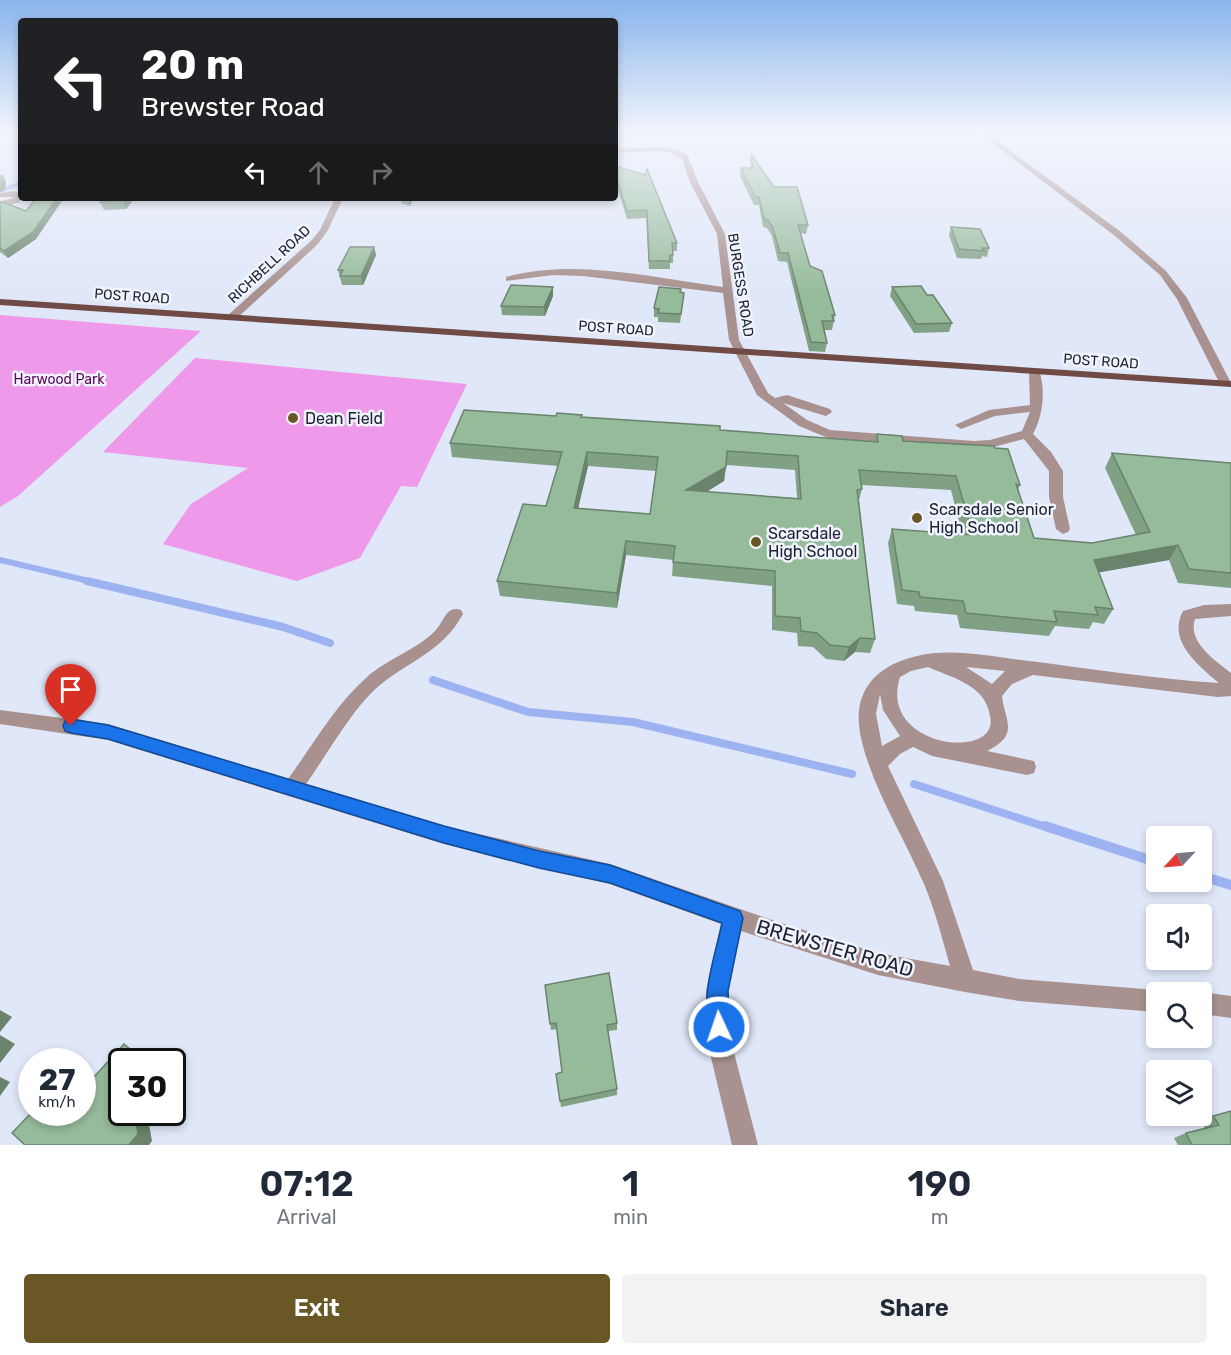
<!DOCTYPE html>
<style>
body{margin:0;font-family:Rubik,sans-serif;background:#f2f2f3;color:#1f2937;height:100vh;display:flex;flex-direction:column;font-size:22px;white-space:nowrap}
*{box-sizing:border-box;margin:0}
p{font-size:20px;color:#747a83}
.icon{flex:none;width:33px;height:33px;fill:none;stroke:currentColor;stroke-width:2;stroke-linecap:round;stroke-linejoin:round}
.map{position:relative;height:1145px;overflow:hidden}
.panel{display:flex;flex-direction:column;background:#fff;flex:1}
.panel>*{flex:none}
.guide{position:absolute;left:18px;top:18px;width:600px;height:183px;border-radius:6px;box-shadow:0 3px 9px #0003;background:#202124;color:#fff;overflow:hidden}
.needle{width:39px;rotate:244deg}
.buttons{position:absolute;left:1146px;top:826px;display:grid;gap:12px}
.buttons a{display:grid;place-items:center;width:66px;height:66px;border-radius:6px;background:#fff;box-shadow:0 3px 9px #0003;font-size:30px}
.speed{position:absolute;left:18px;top:1048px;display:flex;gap:12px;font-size:30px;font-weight:700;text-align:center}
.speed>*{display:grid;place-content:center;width:78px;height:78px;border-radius:50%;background:#fff;box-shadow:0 3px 9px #0003;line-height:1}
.speed small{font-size:15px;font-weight:400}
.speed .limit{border:3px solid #111;border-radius:9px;background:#fff;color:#111}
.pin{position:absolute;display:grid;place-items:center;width:51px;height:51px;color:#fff;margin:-62px -26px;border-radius:50% 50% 50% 0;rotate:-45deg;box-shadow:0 0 6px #0007}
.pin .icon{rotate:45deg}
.me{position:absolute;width:66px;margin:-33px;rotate:357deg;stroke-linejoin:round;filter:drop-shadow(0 0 4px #0008)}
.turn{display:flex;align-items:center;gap:21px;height:126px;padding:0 24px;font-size:27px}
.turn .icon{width:78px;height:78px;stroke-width:2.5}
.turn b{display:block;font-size:42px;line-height:51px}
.lanes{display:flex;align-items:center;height:57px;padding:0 24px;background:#0003;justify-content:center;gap:30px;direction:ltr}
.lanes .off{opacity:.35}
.eta{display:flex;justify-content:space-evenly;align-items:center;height:102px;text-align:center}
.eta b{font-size:36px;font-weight:600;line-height:42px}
.cta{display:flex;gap:12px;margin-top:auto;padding:12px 24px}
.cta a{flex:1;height:69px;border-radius:6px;background:#6a5726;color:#fff;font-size:24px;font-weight:600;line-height:69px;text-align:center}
.cta a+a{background:#f2f2f3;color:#1f2937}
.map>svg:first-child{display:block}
.green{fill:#ee99e9}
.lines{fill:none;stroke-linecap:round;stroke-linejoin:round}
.stream-far3{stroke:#9db3f1;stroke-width:4}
.stream-far2{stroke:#9db3f1;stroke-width:6}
.stream-far1{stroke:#9db3f1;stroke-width:8}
.stream{stroke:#9db3f1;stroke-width:10}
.minor{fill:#a8918e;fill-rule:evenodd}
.major{fill:#704b45;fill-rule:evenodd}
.wall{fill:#81a185;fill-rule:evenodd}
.shaded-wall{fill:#69836c}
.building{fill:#96bb9b;stroke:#69836c;stroke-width:1.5;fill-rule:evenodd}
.route{fill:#1a73e8;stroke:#114b97;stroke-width:1.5}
.poi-dot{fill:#6a5726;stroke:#f1f4fd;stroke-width:2}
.labels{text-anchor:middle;stroke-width:5;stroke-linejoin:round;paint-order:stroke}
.far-street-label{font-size:14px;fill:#1c2232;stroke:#f1f4fd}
.far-park-label{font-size:14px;fill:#5c075b;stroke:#f1f4fd}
.poi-label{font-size:16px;fill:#1c2232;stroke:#f1f4fd;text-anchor:start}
.near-street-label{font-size:20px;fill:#1c2232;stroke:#f1f4fd}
</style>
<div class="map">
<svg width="1231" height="1145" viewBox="0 0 1231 1145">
<rect width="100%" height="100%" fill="#e0e7f8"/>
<path class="green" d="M0,315L201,331L18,496L0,507Z
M195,358L467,384L417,487L401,486L360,558L297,581L163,544L191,504L248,468L103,452Z"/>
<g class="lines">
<path class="stream-far3" d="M0,191L21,183"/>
<path class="stream-far2" d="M0,560L93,582"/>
<path class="stream-far1" d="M87,581L283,627L330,643
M433,680L528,712L633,722L852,774
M914,784L1049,828"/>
<path class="stream" d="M1045,826L1156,862
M1202,876L1231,885"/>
<path class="minor" d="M979,133H986L1121,232L1166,271L1187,298L1231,383L1230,386H1222L1220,384L1177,299L1160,275L1115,236Z
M660,147L676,149L688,156L698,182L725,234L739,340L768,393L775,398L787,395L830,409L832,412L826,416L783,403L807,420L830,430L974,441L990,440L1022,431L1030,412L995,416L961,429L955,425L989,410L1030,405L1029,372L1031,370H1039C1046,390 1043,416 1033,434L1051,452L1063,471V497L1070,529L1068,532L1063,534L1056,529L1049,497V471L1024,439L990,448L974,449L828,438L799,426L757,395L729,340L723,293L583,276L553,275L506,281V277C575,258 653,278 723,287L717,234L690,182L682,159L671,153L660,151L615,153V149Z
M13,191L21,193V198H24L18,203L0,207V202L15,197H0V193Z
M335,198H343L328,230L318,244L236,319H228V315L312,240L320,230Z
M1231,604V616L1195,619C1187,642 1216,661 1231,673V696L1218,697L1033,675L1012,684L1002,696C1004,719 1021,735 987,751L1034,761L1036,767L1034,773L1027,775L932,756L913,747L900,754L888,766L943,881L973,970L1019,979L1156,990L1164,993H1156V1012L1019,1001L965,992L878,975L741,931L728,991L732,1045L758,1145H732L708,1045L706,991L721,924L610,884L444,844L108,740L0,724V710L108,724L288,779C313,745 335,705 367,677C387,659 416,650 435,631C444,622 446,605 461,610L463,614C442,652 412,659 380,685C353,707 327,755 306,784L444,826L610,864L772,920L878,953L950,966C942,938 935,910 924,884C903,835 873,790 861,738C851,693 874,666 917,656C950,648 988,656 1021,660C1087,668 1153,679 1219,683C1198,665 1167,641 1183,611L1204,605ZM928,667C943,674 960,678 974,689C983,696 988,704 990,716C1001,762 877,748 900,677L911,671ZM966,667L1005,671L992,684ZM880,694L883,710L900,736L882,746L876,714Z
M1202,992L1231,996V1018L1202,1014V993H1199Z"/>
<path class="major" d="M0,299L1231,381V387L0,305Z"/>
</g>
<path class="wall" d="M751,154L774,187L808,225L806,234L800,233L810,266L835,315L832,330H824L827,343L825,352L809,351L787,262L778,261L772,236L767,228L763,227L759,205H754L740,176L741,168H751L750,161Z
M615,166L677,243V251H673V263H670V269H649L646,218L627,219L615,181Z
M104,198H135L126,209L104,210L100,202Z
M400,198H413L410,206L402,204Z
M0,202L36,239L8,258L0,252Z
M951,227L989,248L987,257L982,256L981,259L957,258L949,235Z
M374,247L376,255L363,285H342L338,270Z
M553,287V296L545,316L502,315L501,306Z
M892,287L927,295L952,323L949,332L914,333L890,296Z
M680,292L683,301L680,323L658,322V317H654V308Z
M556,416L582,417L720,430L875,442L877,434L903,441L995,448L1020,485L1018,490L1034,538L1092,543L1136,535L1105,468L1112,453L1231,463V588L1178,583L1169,560L1099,572L1113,609L1104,624L1093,622L1089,629L1055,626L1049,636L960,628L957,615L915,611L914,606L897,604L888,543L892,529L962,534L951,490L861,485L862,489L859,500L875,639L870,653L855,652L844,661L826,659L813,647L798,646L797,633L772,630V586L672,576L673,560L626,555L617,608L500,596L497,581L546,506L558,466L452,457L450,443ZM726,465L795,470L797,498L706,492L724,481ZM588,466L656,471L650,514L578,508Z
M545,985L617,1023V1030L608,1031L617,1089V1095L561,1107L556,1074L562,1072L557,1029L551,1030Z
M1213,1116L1231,1145H1178L1174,1138L1186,1133L1205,1128L1201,1121Z"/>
<path class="shaded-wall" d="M3,176L6,182L5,190L0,192V185Z
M57,198H64L36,239L8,258L4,251Z
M126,198H135L126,209L123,201Z
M409,198H413L410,206Z
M374,247L376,255L363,285L361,276Z
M553,287V296L545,316L544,307Z
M587,452L588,466L575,522L574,508Z
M726,467L724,481L685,505L686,490Z
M626,541V555L617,608V593Z
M1178,545L1169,560L1085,575L1094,560Z
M860,638L855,652L844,661L849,647Z
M0,1010L12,1017L0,1032Z
M0,1035L15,1044L0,1063Z
M124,1044L137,1054L147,1062H145Z
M0,1077L10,1082L0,1096Z
M135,1113H147L152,1141L149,1145H129Z"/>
<path class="building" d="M751,154L774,187H797L808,225H798L810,266L822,271L835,315H832L834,321H822L827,343L811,342L788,253H780L773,228L768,220L764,219L759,197H755L741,168H753Z
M615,166L645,175L647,169L677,243H672L673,255H670V261H649L647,210L627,211L615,173Z
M0,176H3L2,184L0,185Z
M36,198H57L33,232L4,251L0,248V202H3L26,211Z
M104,198H126L123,201L100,202Z
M951,227L980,229L989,248H982L984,251L959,249Z
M350,247H374L361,276H340L343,270H338Z
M511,285L553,287L544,307L501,306Z
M921,286L927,295H933L952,323L916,324L892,287Z
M659,287L681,289L680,292L684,293L681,314L658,313L659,309L654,308Z
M464,410L556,416L557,413L582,415L581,417L720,426V430L878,442L877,434L902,436L903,441L994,446L995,448L1008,449L1020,485L1016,484L1034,538L1092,543L1150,532L1112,453L1231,463V573L1189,569L1178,545L1094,560L1113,609L1095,607L1098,615L1054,611L1057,622L966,613L963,601L920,597L919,592L902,590L892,529L973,535L956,476L859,470L862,489L857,490L875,639L860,638L849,647L830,645L817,633L801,631L800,618L775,616V571L673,562L675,546L626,541L617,593L497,581L523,504L546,506L562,452L450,443ZM727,451L798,456L801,499L686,490L726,467ZM587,452L658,457L650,514L574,508Z
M609,973L617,1023L607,1025L617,1089L560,1101L556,1074L562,1072L556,1023L550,1024L545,985Z
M124,1044L145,1062H122V1113H135L138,1134L129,1145H25L12,1133L32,1112V1113L61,1114L82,1113V1090Z
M1231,1111V1145H1192L1186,1133L1219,1125L1213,1116Z"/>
<linearGradient id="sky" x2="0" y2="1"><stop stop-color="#8ab4ec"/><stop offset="0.45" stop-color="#f1f4fc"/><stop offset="1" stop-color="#f1f4fc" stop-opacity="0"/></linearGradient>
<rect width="1231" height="293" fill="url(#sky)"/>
<path class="route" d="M71,719L108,725L444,826L539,851L610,865L740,911L743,918L728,991L730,1027L727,1034L719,1038L712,1034C698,1001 715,957 722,923L610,883L539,868L444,843L108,739L71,733L65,731L63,726L65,721Z"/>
<g class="poi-dot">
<circle cx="293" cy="418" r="6"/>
<circle cx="917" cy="518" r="6"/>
<circle cx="756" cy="542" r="6"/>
</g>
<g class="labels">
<g class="far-street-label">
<text transform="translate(269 264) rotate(-43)" y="5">RICHBELL ROAD</text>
<text transform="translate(741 285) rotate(81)" y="5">BURGESS ROAD</text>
<text transform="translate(132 296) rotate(4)" y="5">POST ROAD</text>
<text transform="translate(616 328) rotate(4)" y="5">POST ROAD</text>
<text transform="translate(1101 361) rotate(4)" y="5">POST ROAD</text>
</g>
<g class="far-park-label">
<text x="59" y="384">Harwood Park</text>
</g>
<g class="poi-label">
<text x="305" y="424">Dean Field</text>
<text x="929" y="515">Scarsdale Senior<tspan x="929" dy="18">High School</tspan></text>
<text x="768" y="539">Scarsdale<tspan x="768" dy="18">High School</tspan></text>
</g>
<g class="near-street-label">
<text transform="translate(835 948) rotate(16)" y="7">BREWSTER ROAD</text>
</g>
</g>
</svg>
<div class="buttons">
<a><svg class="needle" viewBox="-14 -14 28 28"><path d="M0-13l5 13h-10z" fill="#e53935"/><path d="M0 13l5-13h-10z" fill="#747a83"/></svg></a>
<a><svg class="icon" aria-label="sound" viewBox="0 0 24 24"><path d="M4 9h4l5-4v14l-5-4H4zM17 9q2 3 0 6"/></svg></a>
<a><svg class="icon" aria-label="search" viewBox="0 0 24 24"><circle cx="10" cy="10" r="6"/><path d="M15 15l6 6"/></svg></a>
<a><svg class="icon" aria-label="layers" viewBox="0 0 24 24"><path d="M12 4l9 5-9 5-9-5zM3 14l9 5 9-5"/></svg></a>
</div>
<div class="speed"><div>27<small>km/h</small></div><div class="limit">30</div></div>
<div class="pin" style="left:71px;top:726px;background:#d93025"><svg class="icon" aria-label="arrive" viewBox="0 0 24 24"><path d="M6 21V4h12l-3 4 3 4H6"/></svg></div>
<svg class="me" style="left:719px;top:1027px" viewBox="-20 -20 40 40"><circle r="17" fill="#1a73e8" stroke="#fff" stroke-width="3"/><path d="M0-11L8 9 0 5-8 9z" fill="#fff"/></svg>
<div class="guide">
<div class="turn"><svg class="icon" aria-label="left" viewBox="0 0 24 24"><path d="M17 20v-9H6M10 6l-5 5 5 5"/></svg><div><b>20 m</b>Brewster Road</div></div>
<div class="lanes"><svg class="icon" aria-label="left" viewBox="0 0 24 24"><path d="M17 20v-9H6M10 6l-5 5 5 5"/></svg><svg class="icon off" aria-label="ahead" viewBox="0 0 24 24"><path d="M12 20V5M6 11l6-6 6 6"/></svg><svg class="icon off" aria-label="right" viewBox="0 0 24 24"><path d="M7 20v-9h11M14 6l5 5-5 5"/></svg></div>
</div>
</div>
<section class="panel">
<div class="eta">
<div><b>07:12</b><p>Arrival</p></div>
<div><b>1</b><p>min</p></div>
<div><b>190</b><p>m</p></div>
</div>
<div class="cta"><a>Exit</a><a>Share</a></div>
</section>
